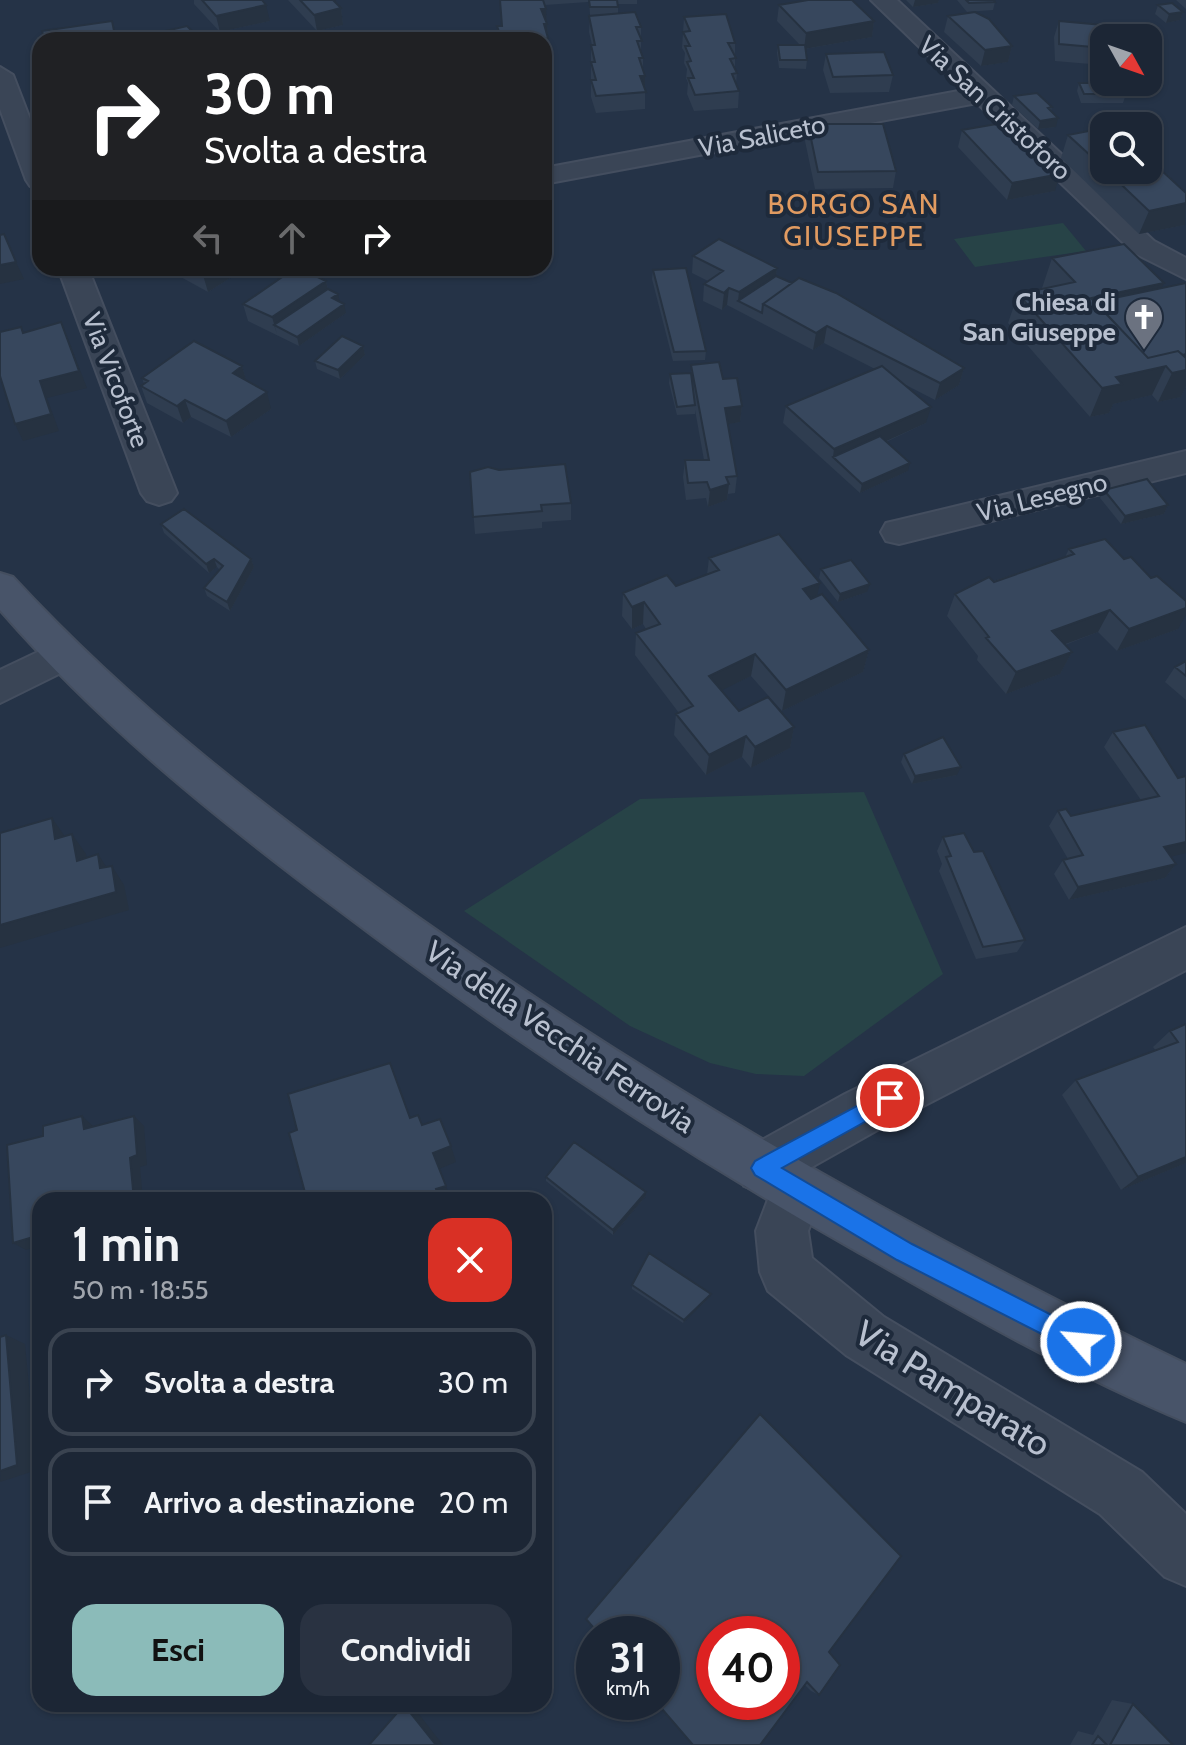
<!DOCTYPE html>
<html lang="it">
<meta charset="utf-8">
<style>
body{margin:0;font-family:Cabin,sans-serif;background:#293241;color:#f1f3f6;height:100vh;display:flex;flex-direction:column;font-size:30px;white-space:nowrap}
*{box-sizing:border-box;margin:0}
p{font-size:26px;color:#a0a5ad}
.icon{flex:none;width:44px;height:44px;fill:none;stroke:currentColor;stroke-width:2;stroke-linecap:round;stroke-linejoin:round}
.map{position:relative;flex:1;overflow:hidden}
.panel{position:absolute;left:32px;top:1192px;width:520px;height:520px;display:flex;flex-direction:column;background:#1c2635;border-radius:24px;box-shadow:0 2px 6px #0004,0 0 0 2px #3a4350}
.panel>*{flex:none}
.top-card{position:absolute;left:32px;top:32px;width:520px;height:244px;border-radius:24px;box-shadow:0 2px 6px #0004,0 0 0 2px #3a4350;background:#202124;color:#fff;overflow:hidden}
.needle{width:52px;rotate:130deg}
.controls{position:absolute;left:1090px;top:24px;display:grid;gap:16px}
.controls a{display:grid;place-items:center;width:72px;height:72px;border-radius:16px;background:#1c2635;box-shadow:0 2px 6px #0004,0 0 0 2px #3a4350;font-size:40px}
.speed{position:absolute;left:576px;top:1616px;display:flex;gap:16px;font-size:40px;font-weight:700;text-align:center}
.speed>*{display:grid;place-content:center;width:104px;height:104px;border-radius:50%;background:#1c2635;box-shadow:0 2px 6px #0004,0 0 0 2px #3a4350;line-height:1}
.speed small{font-size:20px;font-weight:400}
.speed .limit{border:12px solid #d22;background:#fff;color:#111}
.pin{position:absolute;display:grid;place-items:center;width:68px;height:68px;color:#fff;margin:-34px;border:4px solid #fff;border-radius:50%;box-shadow:0 2px 8px #0007}
.me{position:absolute;width:88px;margin:-44px;rotate:297deg;stroke-linejoin:round;filter:drop-shadow(0 0 6px #0008)}
.turn{display:flex;align-items:center;gap:28px;height:168px;padding:0 40px;font-size:36px}
.turn .icon{width:104px;height:104px;stroke-width:2.5}
.turn b{display:block;font-size:56px;line-height:68px}
.lanes{display:flex;align-items:center;height:76px;padding:0 40px;background:#0003;justify-content:center;gap:40px;direction:ltr}
.lanes .off{opacity:.35}
.round{display:grid;place-items:center;flex:none;width:84px;height:84px;border-radius:24px;background:#293241}
.summary{display:flex;align-items:center;justify-content:space-between;height:136px;padding:0 40px}
h1{font-size:48px;font-weight:700;line-height:60px}
.primary-button{display:flex;gap:16px;margin-top:auto;padding:16px 40px}
.primary-button a{flex:1;height:92px;border-radius:24px;background:#8bbbb9;color:#111;font-size:32px;font-weight:700;line-height:92px;text-align:center}
.primary-button a+a{background:#293241;color:#f1f3f6}
ul{padding:0;list-style:none}
li{display:flex;align-items:center;gap:24px;height:108px;margin:0 16px 12px;padding:0 24px;border:4px solid #3a4350;border-radius:24px}
li div{flex:1}
li b{display:block;font-size:30px}
li em{font-style:normal}
.map>svg:first-child{display:block}
.green{fill:#274347}
.lines{fill:none;stroke-linecap:round;stroke-linejoin:round}
.street-casing{stroke:#444e5f;stroke-width:4}
.secondary-casing{stroke:#444e5f;stroke-width:4}
.street{fill:#3a4556;fill-rule:evenodd}
.secondary{fill:#485469;fill-rule:evenodd}
.wall{fill:#2f3d50}
.shaded-wall{fill:#263241}
.building{fill:#37475d;stroke:#263241;stroke-width:2;fill-rule:evenodd}
.route{fill:#1a73e8;stroke:#114b97;stroke-width:2}
.labels{text-anchor:middle;stroke-width:8;stroke-linejoin:round;paint-order:stroke}
.far-street-label{font-size:26px;fill:#b8c0cf;stroke:#1e2a3b}
.far-poi-label{font-size:26px;font-weight:bold;fill:#b8c0cf;stroke:#1e2a3b;text-anchor:end}
.far-quarter-label{font-size:28px;letter-spacing:2px;fill:#e19b61;stroke:#1e2a3b}
.street-label{font-size:30px;fill:#b8c0cf;stroke:#1e2a3b}
.near-street-label{font-size:36px;fill:#b8c0cf;stroke:#1e2a3b}
</style>
<div class="map">
<svg width="1186" height="1745" viewBox="0 0 1186 1745">
<rect width="100%" height="100%" fill="#253347"/>
<path class="green" d="M1063,223L1086,251L975,267L954,239Z
M864,792L943,974L804,1076L756,1074L710,1063L630,1026L464,911L640,799Z"/>
<g class="lines">
<g class="street-casing">
<path id="street" d="M871,0H897L1154,241L1186,258V279L1134,253L977,103L544,184V168L964,90Z
M0,67L13,75L40,145V188L30,186L26,180L0,109Z
M58,268H88L177,493L171,501L159,505L147,501L141,493Z
M1186,451V473L899,544L886,541L881,532L886,523L899,520Z
M63,640L77,645L82,655L77,665L0,703V670Z
M1186,927V970L881,1128L810,1168L816,1171L824,1189L808,1231L812,1258L884,1317L1142,1472L1186,1514V1586L1165,1577L1100,1514L846,1355L768,1291L760,1272L756,1231L772,1189L762,1193L744,1186L737,1168L744,1150L845,1094Z"/>
</g>
<g class="secondary-casing">
<path id="secondary" d="M0,573L13,577C133,707 272,814 416,916C659,1088 918,1235 1186,1364V1422C1071,1374 960,1310 851,1248C671,1146 501,1033 336,908C216,818 99,724 0,610Z"/>
</g>
<use href="#street" class="street"/>
<use href="#secondary" class="secondary"/>
</g>
<path class="wall" d="M194,0H262L270,21L220,32L194,4Z
M288,0H336L337,4L341,8L343,25L317,31Z
M500,0H588V2L545,5L547,24L549,61H548V77H547L548,110L545,111L546,128H544V40H498L497,26H501Z
M589,0H637V4H618V13L641,27V53L643,58V68L645,76V109L596,113L591,97V45H592L589,32L590,15Z
M906,0H939L938,3L913,7Z
M957,0H994L995,2L993,10L967,12Z
M1176,0H1186V9Z
M779,5L874,21L872,37L805,49L807,60L806,69L779,68L777,53L778,45H800L777,21Z
M1158,5L1183,12L1180,20L1166,23L1155,14Z
M948,16L1012,46L1008,62L981,66L944,32Z
M684,17L735,43V68L737,73L736,84L739,91L738,108L694,111L687,94L688,83L686,78L687,69L684,63L685,53L682,48Z
M1059,21L1104,38V71L1103,70L1102,65L1055,61L1054,37Z
M826,54L893,75L889,92L830,93L823,70Z
M1079,83L1126,94L1123,103H1081L1077,91Z
M1014,96L1052,107L1051,111L1056,127L1038,129L1012,105Z
M808,124L896,171L893,188L815,189L805,141Z
M1104,128V170H1148L1186,193L1185,225L1139,234L1061,158L1068,135Z
M962,130L1055,191L1007,200L958,147Z
M693,256L777,268L776,276L964,368L959,385L935,400L902,383L926,423L886,442L908,471L860,493L783,423L786,406L875,369L824,343L813,350L727,305L722,310L703,301L704,284L708,281L692,273Z
M1052,258L1164,283L1161,288L1186,283V386L1181,397L1158,402L1152,395L1113,404L1109,413L1090,417L1008,323L1018,294L1043,289L1042,288Z
M176,268H246L208,292L179,276Z
M653,270L706,351L705,360L673,361L652,279Z
M294,276L326,281L328,289L340,302L346,313L299,346L248,321L243,304Z
M363,346L365,355L340,379L317,369L315,361Z
M691,365L723,379L742,406L740,422L728,424L737,476L735,493L728,494L727,500L708,507L706,498L686,500L683,477L685,460H704L695,410V414L677,415L669,383L670,374L691,373Z
M242,366L246,380L271,409L231,437L191,417L183,423L147,403L141,386L144,384L142,378Z
M470,472L571,503V520L542,522V528L475,534Z
M1104,490L1168,505L1164,514L1121,524L1100,498Z
M161,524L251,559L254,567L230,611L207,596L204,588L220,570L217,567L209,573L164,533Z
M1069,549L1178,629L1117,651L1098,632L1065,645L1072,652L1060,674L1006,694L977,660L978,656L947,616L955,594L1065,557Z
M709,558L817,596L869,650L863,672L782,711L751,676L721,690L739,711L794,727L790,748L751,768L742,757L706,775L674,735L676,714L679,713L635,655L636,633L646,629L643,624L632,629L622,616L623,593L676,586L707,575Z
M821,569L867,592L838,602L819,578Z
M1186,661V700L1165,682L1175,667Z
M1145,725L1171,857L1176,864L1165,878L1069,900L1054,874L1063,860L1068,859L1049,826L1058,811L1071,816L1141,800L1104,747L1113,732Z
M904,754L957,775L912,784L901,762Z
M943,837L974,852L1025,940L1017,952L976,959L939,871L942,864L937,851Z
M1186,1024V1163L1121,1190L1062,1095L1076,1080L1156,1051L1153,1047L1170,1031Z
M546,1177L646,1196L613,1235L546,1181Z
M632,1285L710,1297L683,1323L632,1289Z
M829,1652L819,1695L811,1691L805,1685Z
M1112,1700L1133,1704L1173,1745H1070L1078,1731L1093,1735Z"/>
<path class="shaded-wall" d="M333,0H336L338,9L341,8L343,25L317,31L314,15Z
M915,0H939L938,3L913,7Z
M266,5L270,21L220,32L216,16Z
M541,9H546L548,39Z
M1183,12L1180,20L1166,23L1169,14Z
M874,21L872,37L804,49L806,33Z
M1012,46L1008,62L981,66L985,50Z
M640,76H645V92Z
M1058,118L1056,127L1038,129L1040,121Z
M1060,174L1055,191L1007,200L1012,183Z
M1186,203L1185,225L1139,234L1149,211Z
M16,262L24,279L0,284V265Z
M214,268H246L208,292L203,275Z
M777,268L775,285L738,301L739,292Z
M326,281L330,298L274,325L277,334L272,317Z
M1164,283L1151,312L1106,322L1091,298Z
M729,288L727,305L722,310L724,293Z
M338,294L340,302L332,298Z
M344,304L346,313L299,346L297,337Z
M827,326L824,343L813,350L816,333Z
M68,339L87,388L47,398L59,431L23,441L15,424L40,381Z
M363,346L365,355L340,379L338,370Z
M1186,354V386L1181,397L1158,402L1172,373L1166,366L1152,395L1113,404L1109,413L1090,417L1102,388L1116,377Z
M242,366L247,383L233,373Z
M964,368L959,385L935,400L940,383Z
M267,392L271,409L231,437L226,421Z
M185,400L191,417L183,423L177,406Z
M742,406L740,422L724,425L725,408Z
M931,407L926,423L838,463L833,457L834,449Z
M910,463L908,471L860,493L862,484Z
M729,484L727,500L708,507L710,490Z
M1168,505L1164,514L1121,524L1125,516Z
M214,559L217,567L209,573L206,564Z
M251,559L254,567L230,611L227,602Z
M820,583L815,605L803,589Z
M870,584L867,592L838,602L840,594Z
M644,602L643,624L632,629V607Z
M1186,608V615L1178,629L1117,651L1129,629Z
M1110,610L1098,632L1041,653L1052,631Z
M869,650L863,672L782,711L786,690Z
M1072,652L1060,674L1006,694L1016,672Z
M755,654L751,676L706,698L709,676Z
M794,727L790,748L751,768L755,747Z
M746,736L742,757L706,775L709,755Z
M961,767L957,775L912,784L915,776Z
M52,818L66,838L55,839Z
M72,834L86,854L90,880L77,861Z
M1186,842V853L1154,861L1164,847Z
M98,854L111,874L100,868Z
M1176,864L1165,878L1069,900L1078,887Z
M112,866L124,885L129,910L0,948V925Z
M82,1116L93,1126L94,1139L84,1129Z
M134,1116L144,1126L147,1165L140,1167L143,1200H134L130,1158Z
M451,1146L456,1162L439,1169L433,1153Z
M1186,1157V1163L1121,1190L1138,1177Z
M446,1186L451,1200H439L436,1189Z
M646,1192V1196L613,1235V1230Z
M40,1235V1246L26,1250L13,1243Z
M711,1294L710,1297L683,1323L684,1320Z
M6,1335L25,1344L37,1470L0,1482Z
M406,1704H411L443,1745H436L404,1705Z"/>
<path class="building" d="M202,0H262L266,5L216,16Z
M300,0H333L341,8L314,15Z
M500,0H543L546,9H541L547,24H544L548,38L544,39V40H502L497,26H502Z
M589,0H617L618,7H590Z
M808,0H852L874,21L806,33L779,5Z
M966,0H994L995,2L969,3Z
M1172,3L1183,12L1169,14L1158,5Z
M635,12L641,27H636L642,41H637L643,58H639L645,76H640L646,92L596,96L591,80H596L591,62H595L591,45H595L589,16Z
M975,12L989,19L1012,46L985,50L948,16Z
M726,14L735,43H728L736,58L730,59L737,73L732,74L739,91L695,95L688,78H694L687,62L691,61L685,46H690L683,32L690,31L684,17Z
M112,21L116,40H45L42,31Z
M1059,21L1103,25V33L1132,36V38H1104V48L1059,44Z
M187,26L201,40H168L161,32Z
M544,41L547,54L544,55Z
M778,45H805L807,60H780Z
M884,52L893,75L833,77L826,54Z
M544,74L547,87L544,88Z
M1079,83H1121L1126,94H1084Z
M1037,93L1052,107L1048,108L1058,118L1040,121L1014,96Z
M1008,122L1060,174L1012,183L962,130Z
M808,124H883L896,171L818,172Z
M1104,128V168L1068,135Z
M1148,158L1186,193V203L1149,211L1106,170H1148Z
M4,234L16,262L0,265V235Z
M719,239L777,268L739,292L729,288L724,293L704,284L723,271L693,256Z
M1124,244L1164,283L1091,298L1148,358L1178,351L1186,358V370L1172,373L1166,366L1116,377L1122,384L1102,388L1018,294L1075,282L1052,258Z
M190,268H214L203,275Z
M686,268L706,351L674,352L653,270Z
M303,270L326,281L272,317L243,304L288,273L294,276Z
M776,276L792,283L763,304L762,313L738,301Z
M799,278L836,293L964,368L940,383L827,326L816,333L763,304Z
M1186,283V354L1183,355L1178,351L1148,358L1095,302Z
M328,289L338,294L332,298L344,304L297,337L274,325Z
M61,322L79,371L40,381L51,414L15,424L0,376V332L21,327L23,333Z
M342,336L363,346L338,370L315,361Z
M194,341L242,366L233,373L267,392L226,421L185,400L177,406L141,386L148,381L142,378Z
M719,362L723,379L737,378L742,406L725,408L737,476L726,477L729,484L710,490L707,482L688,483L685,460H709L691,365Z
M882,366L931,407L834,449L786,406Z
M691,373L695,405L677,407L670,374Z
M880,436L910,463L862,484L833,457Z
M565,464L571,503L541,505L542,511L473,517L470,472L488,467L499,470Z
M1147,479L1168,505L1125,516L1104,490Z
M184,509L251,559L227,602L204,588L223,566L214,559L206,564L161,524Z
M779,534L820,583L803,589L811,599L822,594L869,650L786,690L755,654L709,676L739,711L768,697L794,727L755,747L746,736L709,755L676,714L693,706L636,633L660,624L644,602L632,607L623,593L667,575L676,586L719,570L709,558Z
M1105,539L1124,559L1131,557L1151,578L1157,576L1186,601V608L1129,629L1110,610L1052,631L1072,652L1016,672L986,638L989,637L955,594L989,577L994,582L1074,554L1069,549Z
M851,560L870,584L840,594L821,569Z
M1186,661V676L1175,667Z
M1145,725L1178,778L1186,776V842L1164,847L1176,864L1078,887L1063,860L1083,855L1058,811L1066,809L1071,816L1159,796L1113,732Z
M943,737L961,767L915,776L904,754Z
M52,818L55,839L72,834L77,861L98,854L100,868L112,866L116,892L0,925V833Z
M964,833L974,852L983,851L1025,940L983,947L946,857L951,856L943,837Z
M1186,1024V1157L1138,1177L1076,1080L1178,1042L1170,1031Z
M390,1063L410,1118L418,1115L422,1125L440,1119L451,1146L433,1153L446,1186L436,1189L439,1200H307L289,1133L297,1130L288,1094Z
M82,1116L84,1129L134,1116L137,1155L130,1158L134,1200H40V1235L13,1243L7,1145L43,1136V1126Z
M574,1142L646,1192L613,1230L546,1177Z
M649,1253L711,1294L684,1320L632,1285Z
M6,1335L17,1465L0,1471V1337Z
M760,1414L901,1556L829,1652L840,1665L819,1695L807,1682L760,1745H693L656,1702H662V1634H599L586,1619ZM714,1634H782V1702H714Z
M1133,1704L1173,1745H1110Z
M404,1705L436,1745H369Z
M1098,1736L1107,1745H1092Z"/>
<path class="route" d="M890,1088L897,1091L900,1098L897,1104L782,1168L912,1244L1089,1334L1093,1342L1089,1350L1081,1353L1073,1350L897,1260L755,1175L751,1168L755,1161Z"/>
<defs>
<g id="church-pin" transform="scale(2)"><path d="M0 17L-7.5 6A9.5 9.5 0 1 1 7.5 6Z" fill="#6b7280" stroke="#1e2a3b"/><path d="M-1.2-6h2.4v3.5h3.3v2.4h-3.3V6h-2.4V-.1h-3.3v-2.4h3.3Z" fill="#fff"/></g>
</defs>
<g fill-rule="evenodd">
<use href="#church-pin" x="1144" y="317"/>
</g>
<g class="labels">
<g class="far-street-label">
<text transform="translate(995 108) rotate(43)" y="9">Via San Cristoforo</text>
<text transform="translate(762 136) rotate(-11)" y="9">Via Saliceto</text>
<text transform="translate(116 380) rotate(69)" y="9">Via Vicoforte</text>
<text transform="translate(1042 497) rotate(-14)" y="9">Via Lesegno</text>
</g>
<g class="far-poi-label">
<text x="1116" y="311">Chiesa di<tspan x="1116" dy="30">San Giuseppe</tspan></text>
</g>
<g class="far-quarter-label">
<text x="854" y="214">BORGO SAN<tspan x="854" dy="32">GIUSEPPE</tspan></text>
</g>
<g class="street-label">
<text transform="translate(560 1037) rotate(34)" y="10">Via della Vecchia Ferrovia</text>
</g>
<g class="near-street-label">
<text transform="translate(953 1388) rotate(32)" y="13">Via Pamparato</text>
</g>
</g>
</svg>
<div class="controls">
<a><svg class="needle" viewBox="-14 -14 28 28"><path d="M0-13l5 13h-10z" fill="#e53935"/><path d="M0 13l5-13h-10z" fill="#a0a5ad"/></svg></a>
<a><svg class="icon" aria-label="search" viewBox="0 0 24 24"><circle cx="10" cy="10" r="6"/><path d="M15 15l6 6"/></svg></a>
</div>
<div class="speed"><div>31<small>km/h</small></div><div class="limit">40</div></div>
<div class="pin" style="left:890px;top:1098px;background:#d93025"><svg class="icon" aria-label="arrive" viewBox="0 0 24 24"><path d="M6 21V4h12l-3 4 3 4H6"/></svg></div>
<svg class="me" style="left:1081px;top:1342px" viewBox="-20 -20 40 40"><circle r="17" fill="#1a73e8" stroke="#fff" stroke-width="3"/><path d="M0-11L8 9 0 5-8 9z" fill="#fff"/></svg>
<div class="top-card">
<div class="turn"><svg class="icon" aria-label="right" viewBox="0 0 24 24"><path d="M7 20v-9h11M14 6l5 5-5 5"/></svg><div><b>30 m</b>Svolta a destra</div></div>
<div class="lanes"><svg class="icon off" aria-label="left" viewBox="0 0 24 24"><path d="M17 20v-9H6M10 6l-5 5 5 5"/></svg><svg class="icon off" aria-label="ahead" viewBox="0 0 24 24"><path d="M12 20V5M6 11l6-6 6 6"/></svg><svg class="icon" aria-label="right" viewBox="0 0 24 24"><path d="M7 20v-9h11M14 6l5 5-5 5"/></svg></div>
</div>
<section class="panel">
<div class="summary"><div><h1>1 min</h1><p>50 m · 18:55</p></div><a class="round" style="background:#d93025;color:#fff"><svg class="icon" aria-label="close" viewBox="0 0 24 24"><path d="M6 6l12 12M18 6L6 18"/></svg></a></div>
<ul>
<li><svg class="icon" aria-label="right" viewBox="0 0 24 24"><path d="M7 20v-9h11M14 6l5 5-5 5"/></svg><div><b>Svolta a destra</b></div><em>30 m</em></li>
<li><svg class="icon" aria-label="arrive" viewBox="0 0 24 24"><path d="M6 21V4h12l-3 4 3 4H6"/></svg><div><b>Arrivo a destinazione</b></div><em>20 m</em></li>
</ul>
<div class="primary-button"><a>Esci</a><a>Condividi</a></div>
</section>
</div>
